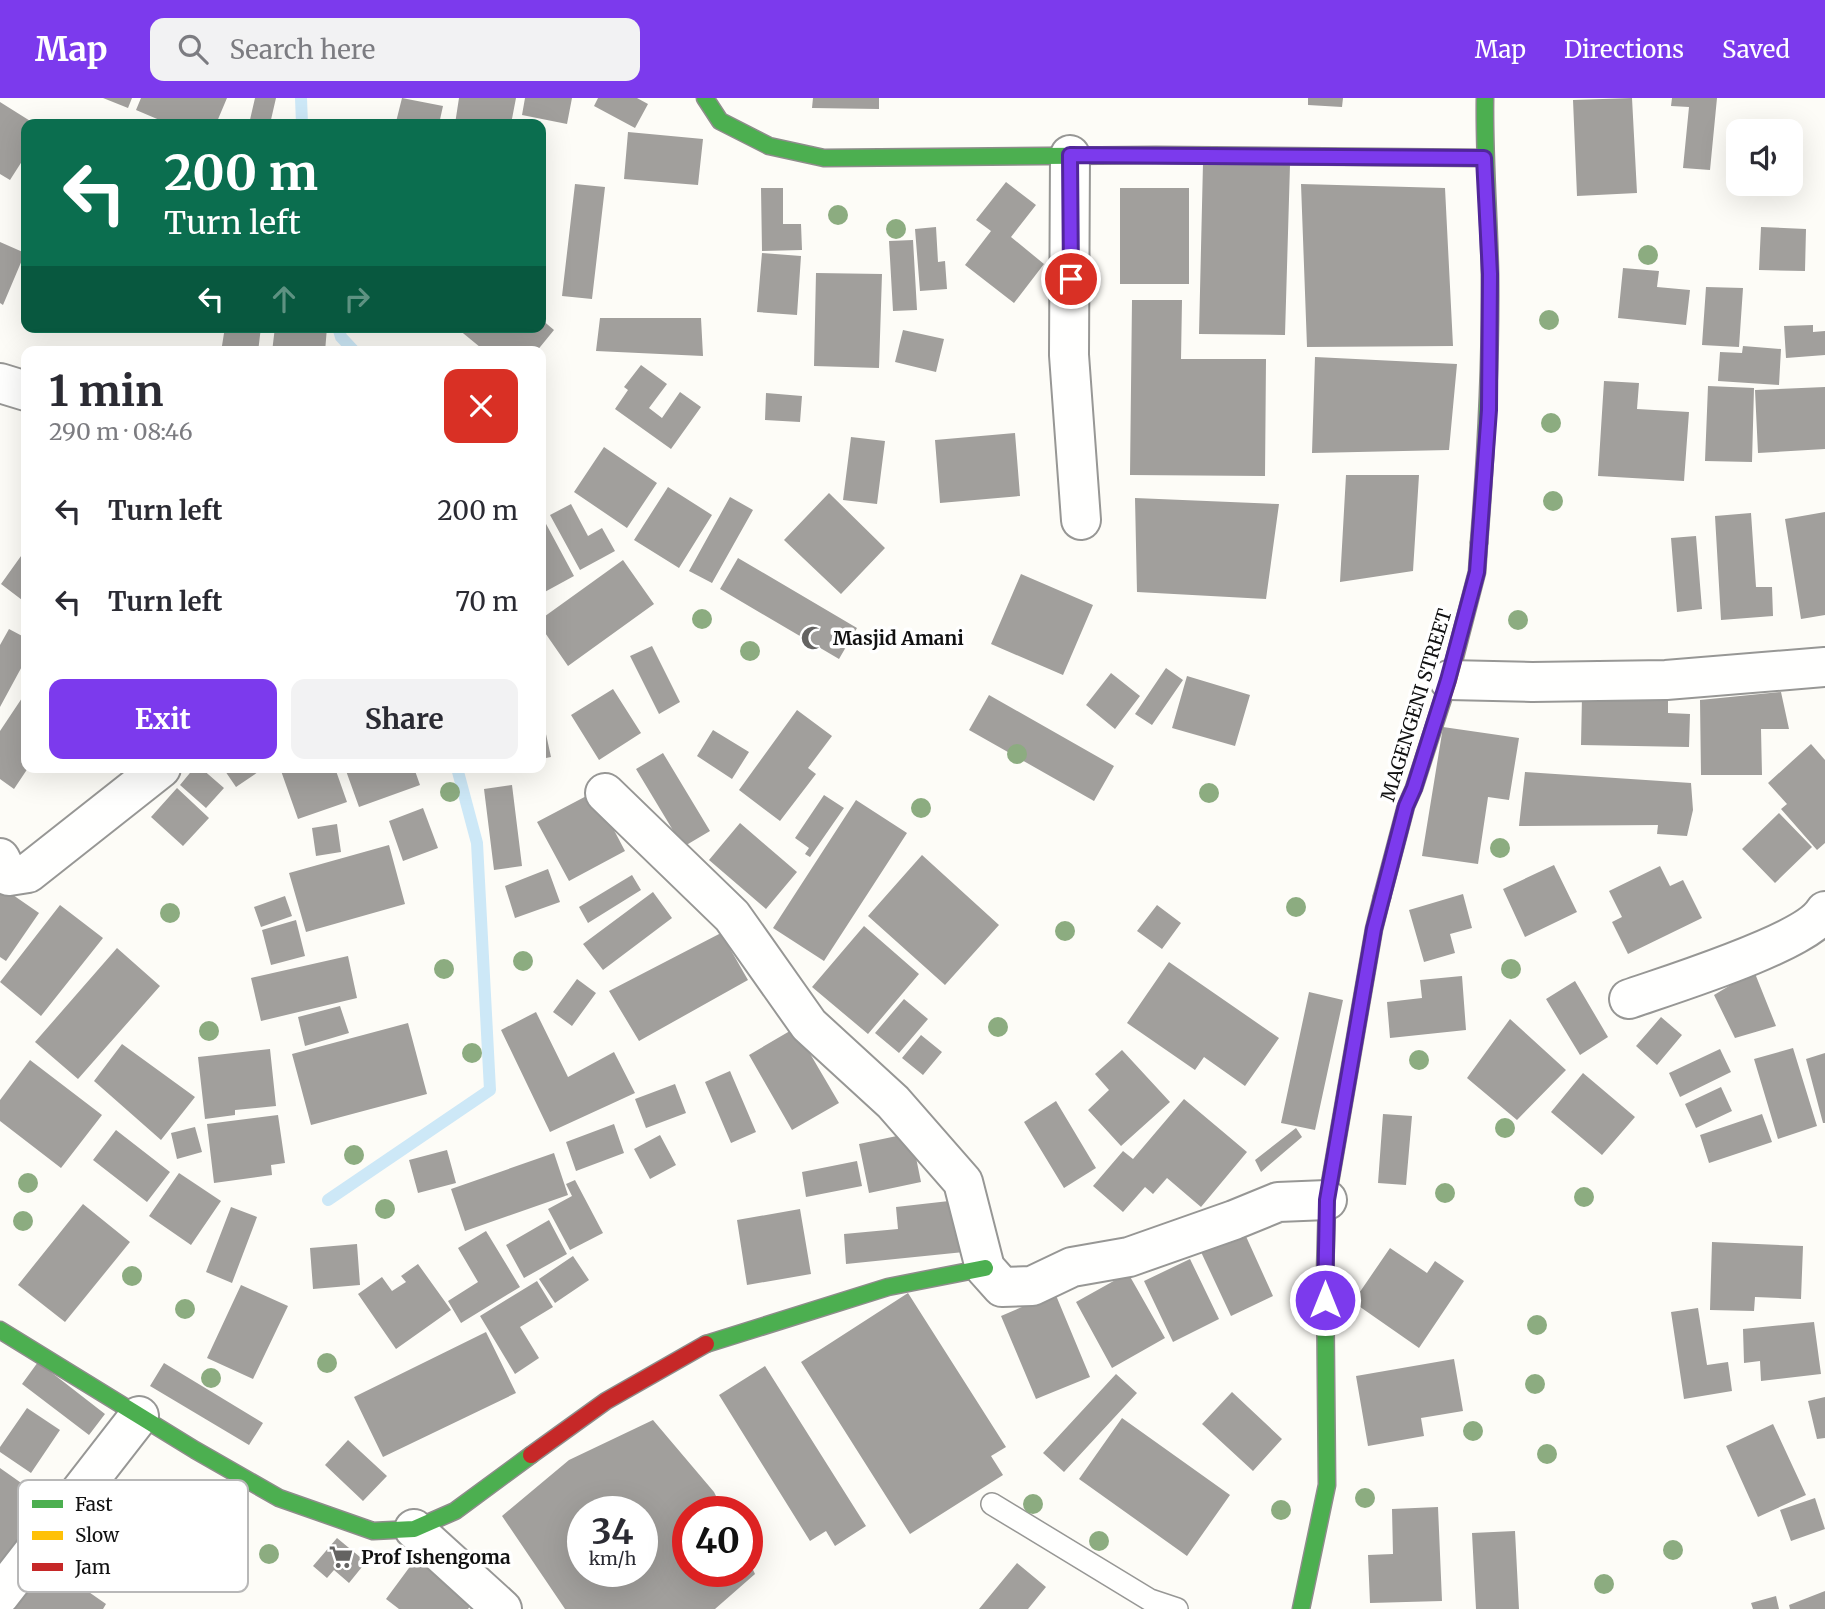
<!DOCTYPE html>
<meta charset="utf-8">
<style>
body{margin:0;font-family:Merriweather,serif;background:#f2f2f3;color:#2b2b33;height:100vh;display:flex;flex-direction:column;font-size:26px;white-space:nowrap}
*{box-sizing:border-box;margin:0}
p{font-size:23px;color:#7c7c81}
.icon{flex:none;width:38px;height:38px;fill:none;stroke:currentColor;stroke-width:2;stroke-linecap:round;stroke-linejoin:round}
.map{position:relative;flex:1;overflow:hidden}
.panel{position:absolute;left:21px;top:248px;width:525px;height:427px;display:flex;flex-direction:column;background:#fff;border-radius:14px;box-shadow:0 7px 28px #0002}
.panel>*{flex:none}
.hud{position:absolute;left:21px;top:21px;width:525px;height:214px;border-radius:14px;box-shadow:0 7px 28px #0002;background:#0b6e4f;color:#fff;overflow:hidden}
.fabs{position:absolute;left:1726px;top:21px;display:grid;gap:14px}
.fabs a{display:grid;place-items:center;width:77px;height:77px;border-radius:14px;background:#fff;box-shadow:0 7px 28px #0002;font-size:35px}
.speed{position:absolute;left:567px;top:1398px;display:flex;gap:14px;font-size:35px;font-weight:700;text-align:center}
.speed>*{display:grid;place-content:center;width:91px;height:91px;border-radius:50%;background:#fff;box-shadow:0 7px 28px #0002;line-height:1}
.speed small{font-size:18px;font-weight:400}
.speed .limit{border:10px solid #d22;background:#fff;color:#111}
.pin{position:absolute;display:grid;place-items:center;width:60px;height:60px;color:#fff;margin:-30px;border:4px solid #fff;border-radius:50%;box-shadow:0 2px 7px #0007}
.me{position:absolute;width:77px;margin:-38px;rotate:0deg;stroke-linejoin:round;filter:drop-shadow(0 0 5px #0008)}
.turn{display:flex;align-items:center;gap:24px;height:147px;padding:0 28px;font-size:32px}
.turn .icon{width:91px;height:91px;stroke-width:2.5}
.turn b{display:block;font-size:49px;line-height:60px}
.lanes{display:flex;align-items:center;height:66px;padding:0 28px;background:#0003;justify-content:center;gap:35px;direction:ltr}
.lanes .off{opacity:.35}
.round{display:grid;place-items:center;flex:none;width:74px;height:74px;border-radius:14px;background:#f2f2f3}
.overview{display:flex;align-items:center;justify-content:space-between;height:119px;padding:0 28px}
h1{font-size:42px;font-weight:700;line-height:52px}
.primary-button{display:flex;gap:14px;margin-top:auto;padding:14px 28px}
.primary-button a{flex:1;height:80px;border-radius:14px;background:#7c3aed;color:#fff;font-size:28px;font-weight:700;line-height:80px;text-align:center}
.primary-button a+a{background:#f2f2f3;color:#2b2b33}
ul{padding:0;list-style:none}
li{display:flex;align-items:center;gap:21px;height:91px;padding:0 28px}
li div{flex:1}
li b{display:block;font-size:26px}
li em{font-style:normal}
header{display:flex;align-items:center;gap:42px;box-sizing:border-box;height:98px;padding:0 35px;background:#7c3aed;color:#fff}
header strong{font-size:33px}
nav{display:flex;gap:38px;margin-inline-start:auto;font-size:24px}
.search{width:490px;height:63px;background:#f2f2f3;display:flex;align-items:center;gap:18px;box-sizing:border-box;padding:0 24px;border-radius:14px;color:#7c7c81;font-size:26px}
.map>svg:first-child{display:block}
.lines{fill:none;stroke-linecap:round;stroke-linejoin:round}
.stream{stroke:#cde8f7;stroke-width:12}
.building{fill:#a19f9c;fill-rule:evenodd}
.lane-casing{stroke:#979795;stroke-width:24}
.street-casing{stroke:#979795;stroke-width:42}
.fast-casing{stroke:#8e8d8b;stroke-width:19}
.slow-casing{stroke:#8e8d8b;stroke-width:19}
.jam-casing{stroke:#8e8d8b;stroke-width:19}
.lane{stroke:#fffffe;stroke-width:21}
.street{stroke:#fffffe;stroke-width:38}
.fast{stroke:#4caf50;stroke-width:16}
.slow{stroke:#ffc107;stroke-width:16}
.jam{stroke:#c62828;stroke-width:16}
.tree{fill:#8cac80}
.route-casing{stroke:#51269a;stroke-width:18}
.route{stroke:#7c3aed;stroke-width:12}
.labels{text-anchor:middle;stroke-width:7;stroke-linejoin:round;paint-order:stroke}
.poi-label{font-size:19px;font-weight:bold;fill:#111;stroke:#fff;text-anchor:start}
.street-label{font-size:19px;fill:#111;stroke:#fff}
.key{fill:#fff;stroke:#b8b8b8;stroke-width:2}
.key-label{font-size:19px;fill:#111}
</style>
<header>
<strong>Map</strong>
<div class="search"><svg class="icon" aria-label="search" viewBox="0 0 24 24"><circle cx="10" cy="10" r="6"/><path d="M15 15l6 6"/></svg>Search here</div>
<nav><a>Map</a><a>Directions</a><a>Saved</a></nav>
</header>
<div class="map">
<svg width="1825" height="1511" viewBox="0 0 1825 1511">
<rect width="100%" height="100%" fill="#fdfcf7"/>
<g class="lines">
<path class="stream" d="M301,0L302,26
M338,229L341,239L355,254
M328,1102L490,992L477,745L457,670"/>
</g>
<path class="building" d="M103,0H132L128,10Z
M141,0H227L216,26H169L136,12Z
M255,0H276L270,26H249Z
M402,0L443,8L439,26L396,24Z
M459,0H516L511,26H455Z
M525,0H572L567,26L522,17Z
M598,0H637L648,6L635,30L594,8Z
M813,0H879V11L812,10Z
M1308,0H1343L1342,9L1308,7Z
M1632,0L1637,95L1577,98L1573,2Z
M1672,0H1717L1710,72L1683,70L1689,9L1671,8Z
M0,4L35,26H26V57L10,82L0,76Z
M628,34L703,41L698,87L624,81Z
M1203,65L1290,67L1285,237L1199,236Z
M1006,84L1036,107L1011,139L1044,166L1014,205L965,167L991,133L976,122Z
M575,86L605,89L592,201L562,198Z
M1301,86L1445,90L1453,248L1307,249Z
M761,90H783V126H801L802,152L762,153Z
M1120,90H1189V186H1120Z
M936,129L938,164L945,163L947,191L920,193L915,131Z
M1761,129L1806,131L1805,173L1759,172Z
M913,142L917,212L893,213L889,143Z
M0,144L25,155L3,207L0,205Z
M762,155L801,158L797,217L757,214Z
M1623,170L1659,173L1657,189L1690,192L1686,227L1618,220Z
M816,175L882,176L879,270L814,268Z
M1706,189L1743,190L1739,249L1702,247Z
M1132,202H1182L1181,261H1266L1265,378L1130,377Z
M600,220H701L703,258L596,253Z
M541,221L554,232L536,254H486L458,231L541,229Z
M1813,227V234L1825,233V257L1786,260L1784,228Z
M225,229H261L258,254H221Z
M275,229H327L325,254H272Z
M903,232L944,241L936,274L895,264Z
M1743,248L1781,251L1779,287L1718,283L1720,254L1742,255Z
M1315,259L1457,266L1449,352L1312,355Z
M641,267L667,286L649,310L662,320L680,294L701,309L671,351L615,311L628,292L624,289Z
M1604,283L1639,285L1637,311L1689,314L1684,383L1598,378Z
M1708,288L1754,290L1752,364L1705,363Z
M1825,289V351L1758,355L1755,292Z
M766,295L802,298L800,324L765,322Z
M1015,335L1020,398L940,405L935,342Z
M851,339L885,343L877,406L843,402Z
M604,349L657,385L627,430L574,394Z
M1346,377H1419L1413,473L1340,484Z
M668,389L712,417L679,470L634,442Z
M829,395L885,450L841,496L784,442Z
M730,399L753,412L712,485L689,473Z
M1135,400L1279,406L1266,501L1137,494Z
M571,406L588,438L602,430L615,453L580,472L550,417Z
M1825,414V517L1801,521L1785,421Z
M1751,415L1756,489H1772L1773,518L1721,522L1715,418Z
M545,424L574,478L541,496V427Z
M1696,438L1702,511L1677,514L1671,440Z
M26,451V505L1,486Z
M738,460L857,530L839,561L720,491Z
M623,462L654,506L568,568L541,529V521Z
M1021,476L1093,507L1063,577L991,546Z
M9,531L26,540V561L0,609V547Z
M652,548L680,604L659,616L630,558Z
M1166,570L1183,582L1152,627L1135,616Z
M1111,575L1140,598L1115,631L1086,607Z
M1187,578L1250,597L1235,648L1172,630Z
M613,591L641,635L599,662L571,617Z
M26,594L28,670L14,691L0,681V633Z
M1781,594L1789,631H1761L1762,677H1701L1700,602Z
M989,597L1114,668L1094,703L969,632Z
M1582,598L1668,599V615L1690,616L1689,649L1581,647Z
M797,612L832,638L808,670L816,676L780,723L739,692Z
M541,613L551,659L541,661Z
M1443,629L1519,640L1509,702L1488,699L1478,766L1422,758Z
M713,632L749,654L732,681L697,658Z
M1811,646L1825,662V745L1817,752L1781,711L1787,706L1768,685Z
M663,655L710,733L683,749L636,671Z
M194,670H201L224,690L206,710L180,687Z
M223,670H264L236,689Z
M280,670H335L347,704L298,721Z
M345,670H414L420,687L359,709Z
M1525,674L1691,685L1693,712L1687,738L1657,736L1658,727L1519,728Z
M512,687L522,768L494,772L484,691Z
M177,690L209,720L183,748L151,719Z
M594,694L625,753L569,783L537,724Z
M824,697L844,710L810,759L805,756L809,750L795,740Z
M856,702L907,735L824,863L773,830Z
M423,710L438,750L403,763L389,723Z
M1779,715L1812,749L1775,785L1742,751Z
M740,725L797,774L766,811L709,762Z
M337,726L341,754L316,758L312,730Z
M389,747L405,806L306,834L289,775Z
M922,757L999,827L945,887L868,818Z
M1554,767L1577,814L1525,839L1503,791Z
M1660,768L1670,788L1683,782L1702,820L1628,856L1612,824L1622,819L1609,793Z
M548,771L560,804L515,820L505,788Z
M632,777L641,792L588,825L579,809Z
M0,788L39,815L6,863L0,859Z
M653,794L672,820L603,872L583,846Z
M1463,796L1472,830L1450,836L1455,855L1424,864L1409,812Z
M285,798L292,818L261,829L254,809Z
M60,807L103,840L41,918L0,884Z
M1157,807L1181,825L1162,851L1137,833Z
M296,822L305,858L271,867L262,832Z
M864,828L919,876L868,936L812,889Z
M721,835L748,882L639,943L609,893Z
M117,850L160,888L78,981L35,944Z
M348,858L357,900L261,923L251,880Z
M1169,864L1279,940L1245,988L1204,959L1195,972L1127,925Z
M1754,873L1776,928L1735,940L1714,897Z
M1462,878L1466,932L1390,940L1387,904L1422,900L1420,882Z
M577,881L596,895L572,928L553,914Z
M1575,883L1608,939L1580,957L1546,901Z
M1309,894L1343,902L1315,1032L1281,1025Z
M904,901L928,921L899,955L875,935Z
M340,908L349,935L305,948L298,919Z
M536,914L568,979L614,954L635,995L550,1034L501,932Z
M1661,919L1682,937L1657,967L1636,948Z
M1510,921L1566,972L1517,1022L1467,980Z
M408,925L427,996L311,1027L292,956Z
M795,930L839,1005L792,1032L749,957Z
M921,937L942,954L923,977L902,960Z
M122,946L195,999L161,1042L94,983Z
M1793,950L1817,1028L1778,1041L1754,961Z
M270,951L276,1008L235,1012V1017L205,1021L198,959Z
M1720,951L1731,974L1680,999L1669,975Z
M1122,952L1170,1004L1121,1048L1088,1012L1109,992L1095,976Z
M1825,955V1025H1823L1806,961Z
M30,962L102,1017L61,1070L0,1023V1002Z
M730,973L756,1034L731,1045L705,984Z
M1583,975L1635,1019L1602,1057L1551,1014Z
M675,986L686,1015L646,1030L635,1001Z
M1721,989L1732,1013L1696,1030L1685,1006Z
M1184,1001L1247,1054L1201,1109L1167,1080L1153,1096L1145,1089L1123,1114L1093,1088L1123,1053L1133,1061Z
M1056,1003L1096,1070L1064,1090L1024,1024Z
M1383,1016L1412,1018L1406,1087L1378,1085Z
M1762,1016L1772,1044L1709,1065L1700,1037Z
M278,1017L285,1065L271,1067L272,1077L214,1085L207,1026Z
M614,1026L624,1055L576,1073L566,1044Z
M195,1029L202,1054L177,1061L171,1035Z
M1296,1030L1302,1039L1261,1074L1255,1062Z
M116,1032L170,1074L147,1104L93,1062Z
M911,1035L921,1084L869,1095L859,1046Z
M660,1037L676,1067L650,1081L634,1051Z
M447,1052L456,1085L418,1095L409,1062Z
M554,1055L568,1097L465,1133L451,1091Z
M857,1063L862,1088L806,1099L802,1074Z
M179,1075L221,1103L191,1147L149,1118Z
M575,1082L603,1135L570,1152L548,1111L572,1098L566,1086Z
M958,1102L964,1154L846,1166L844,1136L898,1131L896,1109Z
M83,1106L130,1144L65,1224L18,1187Z
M231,1109L257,1119L232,1185L206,1174Z
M800,1111L811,1176L747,1187L737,1122Z
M549,1122L567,1156L524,1180L506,1147Z
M486,1133L520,1189L461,1225L448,1203L478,1184L458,1150Z
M1244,1134L1273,1198L1231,1218L1201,1154Z
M1712,1144L1803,1148L1801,1201L1755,1199L1754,1213L1710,1212Z
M357,1146L360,1187L313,1191L310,1150Z
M1390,1150L1427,1175L1435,1163L1464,1183L1419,1250L1353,1204Z
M573,1158L589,1182L555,1205L539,1181Z
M1190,1161L1219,1221L1173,1244L1144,1183Z
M418,1166L451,1212L396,1251L358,1196L382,1179L392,1193L406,1184L401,1178Z
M1128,1175L1165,1240L1112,1270L1076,1204Z
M537,1183L553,1209L520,1229L539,1260L515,1276L480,1218Z
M241,1187L288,1208L253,1281L207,1260Z
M908,1195L1006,1349L991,1358L1003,1377L910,1436L801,1264Z
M1055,1195L1090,1279L1036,1301L1001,1218Z
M1698,1210L1707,1267L1728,1264L1732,1293L1684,1301L1671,1214Z
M1814,1224L1821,1276L1761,1283L1760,1263L1744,1265L1743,1231Z
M486,1234L516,1295L383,1359L354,1299Z
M1454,1261L1463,1313L1421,1320L1424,1338L1368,1348L1356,1278Z
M38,1264L105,1316L89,1337L22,1286Z
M164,1265L263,1325L249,1347L150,1288Z
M765,1268L866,1428L835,1448L826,1433L810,1443L719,1297Z
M1116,1276L1137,1295L1064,1374L1043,1355Z
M1232,1294L1282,1341L1253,1373L1202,1326Z
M1825,1299V1340L1817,1341L1808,1303Z
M27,1310L60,1332L31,1375L0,1354V1349Z
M1122,1320L1230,1397L1187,1458L1079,1381Z
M653,1322L714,1394L724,1414H688V1474H747V1459L755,1476L715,1511H565L502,1418L569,1362ZM583,1414H642V1474H583Z
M1773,1326L1806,1397L1758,1419L1726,1348Z
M348,1342L387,1378L363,1403L325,1367Z
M0,1370L51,1406L0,1469Z
M1815,1400L1825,1431L1791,1443L1780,1412Z
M1438,1409L1442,1503L1370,1505L1368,1457L1393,1456L1392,1411Z
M1515,1433L1519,1511H1476L1472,1435Z
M337,1440L366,1464L349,1485L334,1472L327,1480L313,1468Z
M420,1455L477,1498L468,1511H399L386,1501Z
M43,1462L106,1506L103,1511H9Z
M1017,1465L1046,1489L1028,1511H979Z
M1825,1493V1511H1790L1789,1507Z
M1776,1498L1779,1511H1753L1751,1505Z"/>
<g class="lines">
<g class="lane-casing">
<path id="lane" d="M992,1406L1150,1502L1177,1511"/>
</g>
<g class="street-casing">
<path id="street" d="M1070,57L1069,257L1081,422
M0,285L26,293
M1449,582L1532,584L1666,582L1825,569
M605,695L732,818L809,927L893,1004L963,1084L985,1170L1002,1189L1032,1188L1072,1169L1129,1159L1234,1122L1278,1104L1327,1102
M0,760L9,778L28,775L161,670
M1629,901C1669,887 1806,845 1825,813
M414,1431L502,1511
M0,1497L139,1318"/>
</g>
<g class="fast-casing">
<path id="fast" d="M705,0L720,23L769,48L824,60L1156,57L1484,60
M1479,445C1486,356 1491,267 1490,177C1489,118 1484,59 1485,0
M0,1232L195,1352L279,1400L373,1433L414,1431L455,1413L531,1357
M706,1246L888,1189L985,1170
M1301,1511L1327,1387L1325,1176L1327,1102L1374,831L1382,799"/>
</g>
<g class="slow-casing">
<path id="slow" d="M1382,799L1406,708L1414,690L1449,582L1477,474L1479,445"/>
</g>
<g class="jam-casing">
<path id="jam" d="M531,1357L606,1303L706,1246"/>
</g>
<use href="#lane" class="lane"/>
<use href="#street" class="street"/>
<use href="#fast" class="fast"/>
<use href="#slow" class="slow"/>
<use href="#jam" class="jam"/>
</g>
<g class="tree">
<circle cx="838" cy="117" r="10"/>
<circle cx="896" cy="131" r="10"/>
<circle cx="1648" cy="157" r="10"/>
<circle cx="1549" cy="222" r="10"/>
<circle cx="1551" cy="325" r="10"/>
<circle cx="1553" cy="403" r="10"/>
<circle cx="702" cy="521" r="10"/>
<circle cx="1518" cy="522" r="10"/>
<circle cx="750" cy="553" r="10"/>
<circle cx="1017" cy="656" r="10"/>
<circle cx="450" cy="694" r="10"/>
<circle cx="1209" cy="695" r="10"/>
<circle cx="921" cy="710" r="10"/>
<circle cx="1500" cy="750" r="10"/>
<circle cx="1296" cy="809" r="10"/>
<circle cx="170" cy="815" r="10"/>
<circle cx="1065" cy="833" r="10"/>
<circle cx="523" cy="863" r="10"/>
<circle cx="444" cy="871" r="10"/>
<circle cx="1511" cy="871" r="10"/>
<circle cx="998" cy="929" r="10"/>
<circle cx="209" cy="933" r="10"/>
<circle cx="472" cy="955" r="10"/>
<circle cx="1419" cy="962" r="10"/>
<circle cx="1505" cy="1030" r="10"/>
<circle cx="354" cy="1057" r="10"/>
<circle cx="28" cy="1085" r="10"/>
<circle cx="1445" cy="1095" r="10"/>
<circle cx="1584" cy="1099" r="10"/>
<circle cx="385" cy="1111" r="10"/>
<circle cx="23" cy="1123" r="10"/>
<circle cx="132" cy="1178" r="10"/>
<circle cx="185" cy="1211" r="10"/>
<circle cx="1537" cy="1227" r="10"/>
<circle cx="327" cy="1265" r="10"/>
<circle cx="211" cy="1280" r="10"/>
<circle cx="1535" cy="1286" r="10"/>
<circle cx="1473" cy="1333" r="10"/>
<circle cx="1547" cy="1356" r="10"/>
<circle cx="1365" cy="1400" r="10"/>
<circle cx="1033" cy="1406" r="10"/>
<circle cx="1281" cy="1412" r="10"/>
<circle cx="1099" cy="1443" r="10"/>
<circle cx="1673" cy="1452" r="10"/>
<circle cx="269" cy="1456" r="10"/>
<circle cx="1604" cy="1486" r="10"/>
</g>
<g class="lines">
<g class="route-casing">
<path id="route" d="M1071,181L1070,57L1484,60L1490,176L1489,312L1477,474L1448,582L1414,690L1406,708L1374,831L1327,1102L1325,1202"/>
</g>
<use href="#route" class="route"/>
</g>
<defs>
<g id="mosque-bare" transform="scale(1.89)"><path d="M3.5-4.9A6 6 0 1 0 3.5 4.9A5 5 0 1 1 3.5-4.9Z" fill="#646362" stroke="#fff" stroke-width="2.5" paint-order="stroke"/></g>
<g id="supermarket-bare" transform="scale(1.89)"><path d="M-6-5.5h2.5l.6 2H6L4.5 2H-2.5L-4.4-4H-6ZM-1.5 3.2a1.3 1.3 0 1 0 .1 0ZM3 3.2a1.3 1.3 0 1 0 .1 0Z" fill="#646362" stroke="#fff" stroke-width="2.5" paint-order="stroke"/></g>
</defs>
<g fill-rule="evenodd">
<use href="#mosque-bare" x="813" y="540"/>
<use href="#supermarket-bare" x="341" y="1459"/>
</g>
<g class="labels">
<g class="poi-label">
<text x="833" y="547">Masjid Amani</text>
<text x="361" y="1466">Prof Ishengoma</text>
</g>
<g class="street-label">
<text transform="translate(1416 607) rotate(-73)" y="7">MAGENGENI STREET</text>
</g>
</g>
<rect x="18" y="1382" width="230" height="112" rx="10" class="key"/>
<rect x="32" y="1402" width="31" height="8" fill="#4caf50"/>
<rect x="32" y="1433" width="31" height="9" fill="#ffc107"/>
<rect x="32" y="1465" width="31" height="8" fill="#c62828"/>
<g class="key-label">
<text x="75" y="1413">Fast</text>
<text x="75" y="1444">Slow</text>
<text x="75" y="1476">Jam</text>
</g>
</svg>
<div class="fabs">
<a><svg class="icon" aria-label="sound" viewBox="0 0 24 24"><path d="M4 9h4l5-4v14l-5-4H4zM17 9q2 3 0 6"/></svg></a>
</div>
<div class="speed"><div>34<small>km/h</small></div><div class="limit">40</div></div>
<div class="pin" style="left:1071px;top:181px;background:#d93025"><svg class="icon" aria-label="arrive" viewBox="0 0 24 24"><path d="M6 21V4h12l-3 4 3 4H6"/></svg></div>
<svg class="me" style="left:1325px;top:1202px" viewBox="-20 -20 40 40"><circle r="17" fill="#7c3aed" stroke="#fff" stroke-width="3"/><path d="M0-11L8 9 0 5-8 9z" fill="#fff"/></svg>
<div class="hud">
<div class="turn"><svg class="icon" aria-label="left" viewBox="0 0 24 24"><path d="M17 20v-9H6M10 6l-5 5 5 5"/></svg><div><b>200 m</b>Turn left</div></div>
<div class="lanes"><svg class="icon" aria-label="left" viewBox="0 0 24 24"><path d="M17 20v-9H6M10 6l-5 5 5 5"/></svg><svg class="icon off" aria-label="ahead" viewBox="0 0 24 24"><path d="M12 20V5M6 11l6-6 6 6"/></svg><svg class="icon off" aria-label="right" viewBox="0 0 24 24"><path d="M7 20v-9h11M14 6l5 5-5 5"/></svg></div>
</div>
<section class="panel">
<div class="overview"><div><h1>1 min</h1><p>290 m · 08:46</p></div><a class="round" style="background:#d93025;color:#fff"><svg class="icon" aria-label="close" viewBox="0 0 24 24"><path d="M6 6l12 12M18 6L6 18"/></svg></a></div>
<ul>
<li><svg class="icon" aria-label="left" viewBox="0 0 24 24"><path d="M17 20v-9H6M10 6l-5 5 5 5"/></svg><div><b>Turn left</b></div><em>200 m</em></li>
<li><svg class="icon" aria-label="left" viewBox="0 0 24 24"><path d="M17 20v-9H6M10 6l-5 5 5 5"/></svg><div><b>Turn left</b></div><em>70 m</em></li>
</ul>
<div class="primary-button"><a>Exit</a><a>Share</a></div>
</section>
</div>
